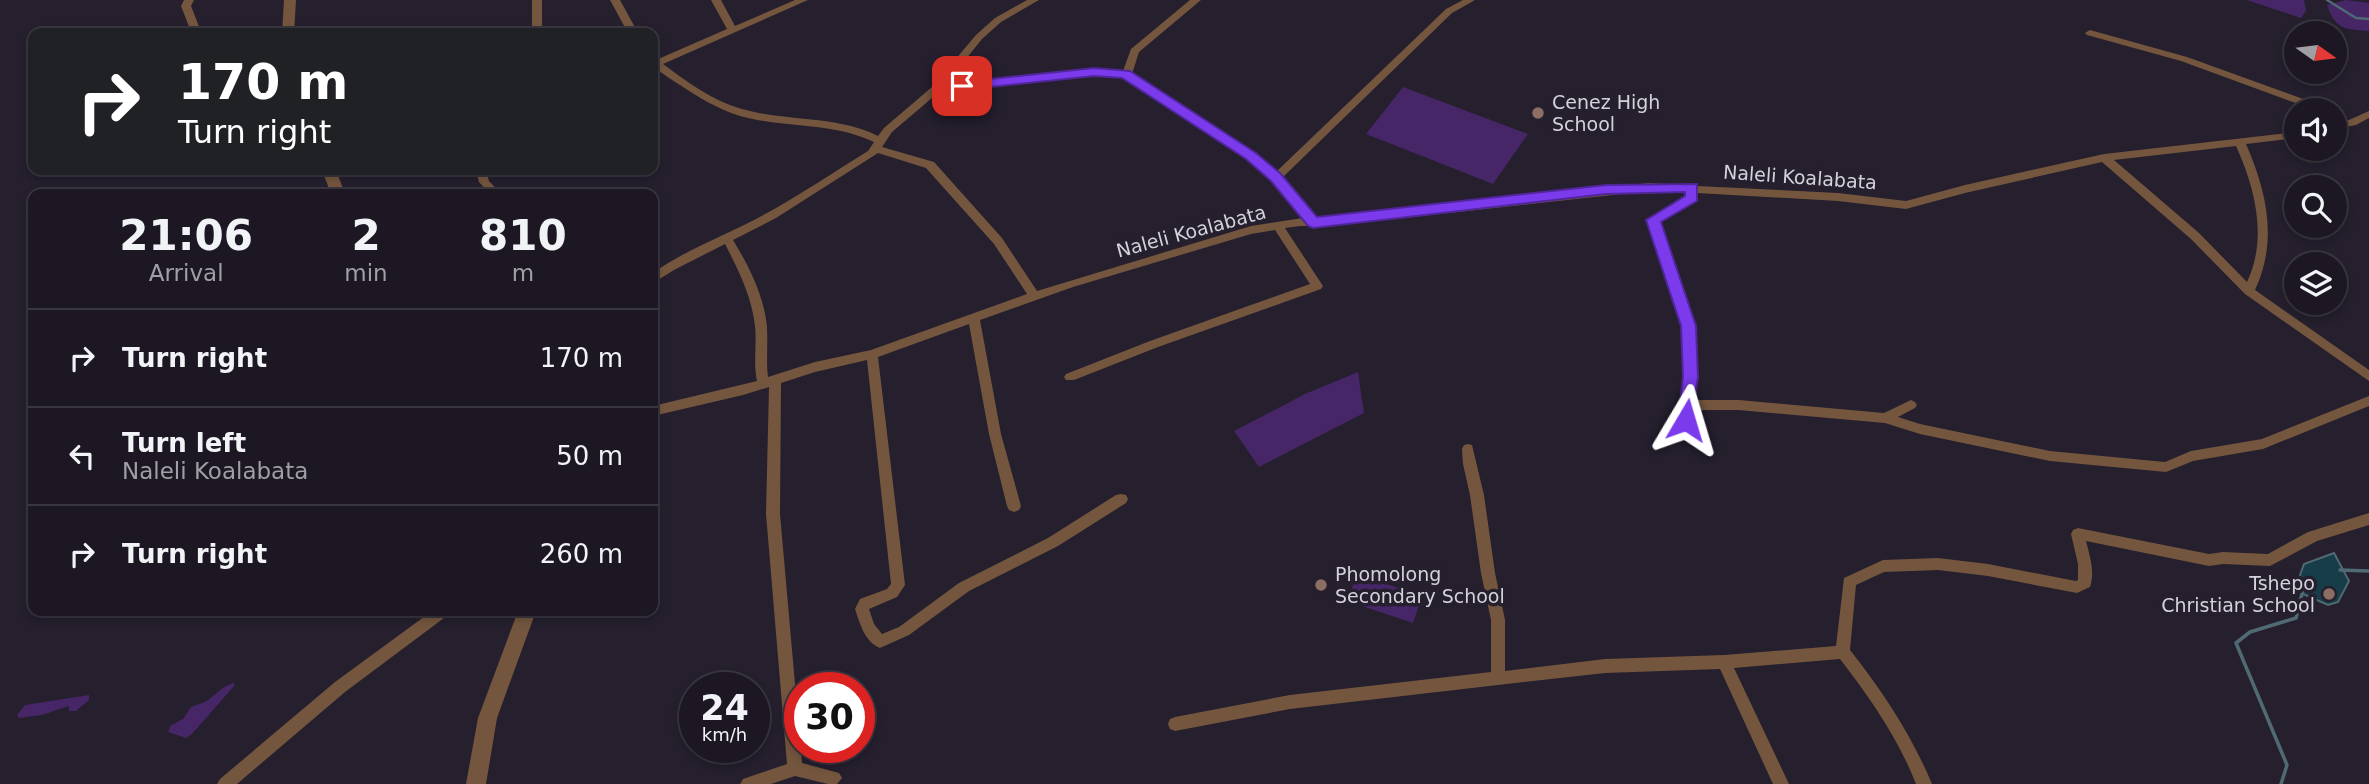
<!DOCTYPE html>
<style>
body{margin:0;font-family:"DejaVu Sans",sans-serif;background:#29242f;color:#f1f3f6;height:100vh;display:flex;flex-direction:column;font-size:26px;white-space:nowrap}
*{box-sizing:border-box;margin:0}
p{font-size:23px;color:#a09fa5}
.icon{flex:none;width:38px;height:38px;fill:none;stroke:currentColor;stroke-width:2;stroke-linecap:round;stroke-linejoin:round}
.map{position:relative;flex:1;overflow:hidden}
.sheet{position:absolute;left:28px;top:189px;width:630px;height:427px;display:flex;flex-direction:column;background:#1c1722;border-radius:14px;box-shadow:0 4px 10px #0003,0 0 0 2px #3a3640}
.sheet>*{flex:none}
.top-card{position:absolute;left:28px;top:28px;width:630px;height:147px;border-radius:14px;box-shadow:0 4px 10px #0003,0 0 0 2px #3a3640;background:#202124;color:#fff;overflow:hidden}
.needle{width:46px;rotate:104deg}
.fabs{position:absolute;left:2284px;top:21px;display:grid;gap:14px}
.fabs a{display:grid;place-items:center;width:63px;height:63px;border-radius:50%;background:#1c1722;box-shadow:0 4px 10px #0003,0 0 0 2px #3a3640;font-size:35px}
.speed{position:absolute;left:679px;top:672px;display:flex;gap:14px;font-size:35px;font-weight:700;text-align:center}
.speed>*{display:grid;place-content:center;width:91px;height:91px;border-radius:50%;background:#1c1722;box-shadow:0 4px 10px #0003,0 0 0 2px #3a3640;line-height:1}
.speed small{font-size:18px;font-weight:400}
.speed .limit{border:10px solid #d22;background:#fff;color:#111}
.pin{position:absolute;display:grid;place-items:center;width:60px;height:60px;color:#fff;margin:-30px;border-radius:14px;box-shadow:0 4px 10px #0006}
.me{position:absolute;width:77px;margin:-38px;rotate:7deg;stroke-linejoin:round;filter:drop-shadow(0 0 5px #0008)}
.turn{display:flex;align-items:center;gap:24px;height:147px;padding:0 35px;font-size:32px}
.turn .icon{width:91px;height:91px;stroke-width:2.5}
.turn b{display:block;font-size:49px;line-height:60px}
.eta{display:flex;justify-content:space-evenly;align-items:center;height:119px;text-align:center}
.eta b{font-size:42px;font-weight:700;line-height:49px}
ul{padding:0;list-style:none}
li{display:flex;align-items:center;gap:21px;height:98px;padding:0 35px;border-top:2px solid #3a3640}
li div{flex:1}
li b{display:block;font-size:26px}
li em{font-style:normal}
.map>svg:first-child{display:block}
.green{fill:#462667}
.water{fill:#163d48;stroke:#506a74;stroke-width:2}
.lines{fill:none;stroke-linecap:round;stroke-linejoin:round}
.stream-far1{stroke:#506a74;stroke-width:2.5}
.stream{stroke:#506a74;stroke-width:3.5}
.minor{fill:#74563e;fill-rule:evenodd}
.tertiary{fill:#74563e;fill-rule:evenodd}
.route{fill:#7c3aed;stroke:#51269a;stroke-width:2}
.education-dot{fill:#8d6e63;stroke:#251f2e;stroke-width:2.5}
.labels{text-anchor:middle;stroke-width:7;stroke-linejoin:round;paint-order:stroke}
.poi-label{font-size:19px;fill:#d6d2dc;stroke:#251f2e;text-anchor:start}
.street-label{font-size:19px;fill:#d6d2dc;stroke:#251f2e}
</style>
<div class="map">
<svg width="2369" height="784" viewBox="0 0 2369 784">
<rect width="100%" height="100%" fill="#251f2e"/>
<path class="green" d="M2247,0H2304L2306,11L2301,18Z
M2346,0L2369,3V31C2344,29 2336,30 2327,5Z
M1403,87L1528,134L1493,184L1366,134Z
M1358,372L1364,413L1259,467L1234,431L1305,394Z
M1357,574L1422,596L1413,623L1347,601Z
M233,683L235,685L192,734L186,738L168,732L170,726L183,719L191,707L207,701L224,687Z
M89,695V700L76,711H69V706L42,715L19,718L17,715L25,705Z"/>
<path class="water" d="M2334,553L2349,581L2338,602L2328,605L2303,594L2300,575L2304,564Z"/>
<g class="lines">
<path class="stream-far1" d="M2327,0L2356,18L2369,19"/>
<path class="stream" d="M2340,570L2369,571
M2281,784L2287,765L2236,643L2250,632L2296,618L2303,590"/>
<path class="minor" d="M184,0H194L191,6L200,29L198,31H192L190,29L181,6Z
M532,0H542V33H532Z
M610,0H620L638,33H628Z
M711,0H721L735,26L795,0H808L663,64C687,82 713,101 742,109C787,122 835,115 878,136L884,128L932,87L976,35L995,18L1027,0H1039L1001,22L982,39L945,85L1094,69L1123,71L1131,49L1190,0H1201L1139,52L1132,74L1255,153L1276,172L1446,9L1463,0H1475L1452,13L1282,178L1315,218H1330L1649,183L1688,185L1692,183L1697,186L1838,193L1906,201L1965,185L2104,154L2296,132V138L2246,144C2267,192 2278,241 2255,290L2369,370V381L2245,294L2191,239L2102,162L1965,193L1906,209L1838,201L1697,193L1696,201L1659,222L1694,326L1696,377L1693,400H1739L1884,413L1911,400L1915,402L1917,405L1915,408L1898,417L1920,424L2050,451L2165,462L2191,451L2262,439L2369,396V406L2263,449L2193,461L2166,472L2050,461L1920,434L1885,423L1739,410H1691L1686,432H1678L1676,428L1684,377L1682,326L1648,220L1687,196V193L1649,191L1330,226H1300L1285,228L1321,283L1323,286L1321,289L1158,347L1074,380H1066L1064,377L1066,374L1150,341L1310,284L1275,230L1251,234L1073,287L980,320L1001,434L1021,506L1019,510L1014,512L1009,510L1007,506L989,434L969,324L878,357L905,585L897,597L869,609L874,624L882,634L899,627L959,583L1048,538L1116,495L1121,494L1126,495L1128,499L1126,503L1058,546L969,591L909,635L880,648C865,642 860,624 855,609L860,599L887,589L891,584L867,360L815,372L781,383L780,514L802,763L839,773L842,778L837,784H828L795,776L771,784H740L743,779L787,764L766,514L769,387L743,395L653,416V406L757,381C753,363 757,344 755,326C752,297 738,269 725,244L674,270L653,283V273C688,248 729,234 767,213C802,194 835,171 868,151L874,142C830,121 783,129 737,115C716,108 698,97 680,85C671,80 662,72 653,68V59L656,60L727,29ZM1094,75L1123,77L1247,159L1272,181L1303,218L1251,226L1037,291L1002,238L934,162L882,147L892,132L939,92ZM2236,146C2255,188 2268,238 2247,282L2199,233L2114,160ZM878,153L926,168L994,244L1027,294L871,350L815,362L768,377C766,361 768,344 767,327C764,296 749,266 733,240L776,218Z
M2090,30L2187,57L2328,108L2329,110H2315L2181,61L2087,35L2085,33Z
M2369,111V118L2356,125L2334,129V123L2349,120Z
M476,170H486L489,181L499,192L498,194H487L488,192L479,182Z
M1468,444L1472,445L1484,495L1495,573L1505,620V671L1605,659L1724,655L1836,646L1844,578L1883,560L1938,558L1988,564L2076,581L2078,580V564L2071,534L2073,530L2078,528L2209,554L2223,552L2268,554L2308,532L2369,513V525L2317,541L2270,566L2223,564L2209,566L2086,541C2090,557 2095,572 2090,587L2077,593L1988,576L1938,570L1884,572L1856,585L1850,650C1883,692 1911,734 1932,784H1916C1898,738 1870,698 1840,659L1734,668L1789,784H1773L1720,669L1605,673L1498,685L1290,709L1175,731L1170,729L1168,724L1170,719L1175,717L1290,695L1491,672V620L1481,573L1470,495L1463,464L1462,449L1464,445Z
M432,611H450L448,615L345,692L237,784H217L220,779L335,682Z"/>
<path class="tertiary" d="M284,0H296L294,33H282Z
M322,170H336L345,194H331Z
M518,611H536L497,718L486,784H466L478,718Z"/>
</g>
<path class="route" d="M1094,68L1130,71L1256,153L1281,174L1317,217L1606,185L1697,184V201L1661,222L1696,326L1698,377L1691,424H1680L1678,420L1683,377L1681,326L1646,220L1685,196V192L1606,194L1313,228L1308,226L1271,181L1246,159L1122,78L1094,76L962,90L956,86L962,82Z"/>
<g class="education-dot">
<circle cx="1538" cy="113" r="7"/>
<circle cx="1321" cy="585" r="7"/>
<circle cx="2329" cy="594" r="7"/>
</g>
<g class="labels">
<g class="poi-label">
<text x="1552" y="109">Cenez High<tspan x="1552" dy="22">School</tspan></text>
<text x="1335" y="581">Phomolong<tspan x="1335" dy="22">Secondary School</tspan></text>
<text x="2315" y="590" text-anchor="end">Tshepo<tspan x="2315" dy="22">Christian School</tspan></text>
</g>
<g class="street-label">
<text transform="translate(1800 177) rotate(4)" y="7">Naleli Koalabata</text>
<text transform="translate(1191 231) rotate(-15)" y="7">Naleli Koalabata</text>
</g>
</g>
</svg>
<div class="fabs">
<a><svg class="needle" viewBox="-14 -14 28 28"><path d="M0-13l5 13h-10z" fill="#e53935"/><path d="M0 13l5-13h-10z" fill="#a09fa5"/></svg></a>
<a><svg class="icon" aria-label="sound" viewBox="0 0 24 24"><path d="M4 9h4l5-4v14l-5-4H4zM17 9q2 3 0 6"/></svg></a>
<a><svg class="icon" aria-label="search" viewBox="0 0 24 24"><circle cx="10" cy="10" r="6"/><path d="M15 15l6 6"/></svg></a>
<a><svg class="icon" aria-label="layers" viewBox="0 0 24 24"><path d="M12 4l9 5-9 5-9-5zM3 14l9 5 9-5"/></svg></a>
</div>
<div class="speed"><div>24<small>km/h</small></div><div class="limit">30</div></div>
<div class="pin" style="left:962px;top:86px;background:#d93025"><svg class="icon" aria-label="arrive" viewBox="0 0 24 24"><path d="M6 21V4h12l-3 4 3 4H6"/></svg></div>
<svg class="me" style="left:1686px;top:420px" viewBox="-20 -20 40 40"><path d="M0-17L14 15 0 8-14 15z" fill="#7c3aed" stroke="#fff" stroke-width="4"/></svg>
<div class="top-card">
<div class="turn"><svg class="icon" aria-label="right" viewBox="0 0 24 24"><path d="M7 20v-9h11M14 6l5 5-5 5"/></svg><div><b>170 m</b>Turn right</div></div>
</div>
<section class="sheet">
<div class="eta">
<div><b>21:06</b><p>Arrival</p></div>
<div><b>2</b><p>min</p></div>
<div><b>810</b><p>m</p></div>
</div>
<ul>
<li><svg class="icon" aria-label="right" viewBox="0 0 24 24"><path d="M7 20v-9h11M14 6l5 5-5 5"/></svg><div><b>Turn right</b></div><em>170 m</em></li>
<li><svg class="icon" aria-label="left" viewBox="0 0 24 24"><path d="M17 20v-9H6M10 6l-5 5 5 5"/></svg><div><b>Turn left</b><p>Naleli Koalabata</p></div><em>50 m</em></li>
<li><svg class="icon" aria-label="right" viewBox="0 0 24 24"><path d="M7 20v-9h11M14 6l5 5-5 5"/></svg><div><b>Turn right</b></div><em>260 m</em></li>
</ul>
</section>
</div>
